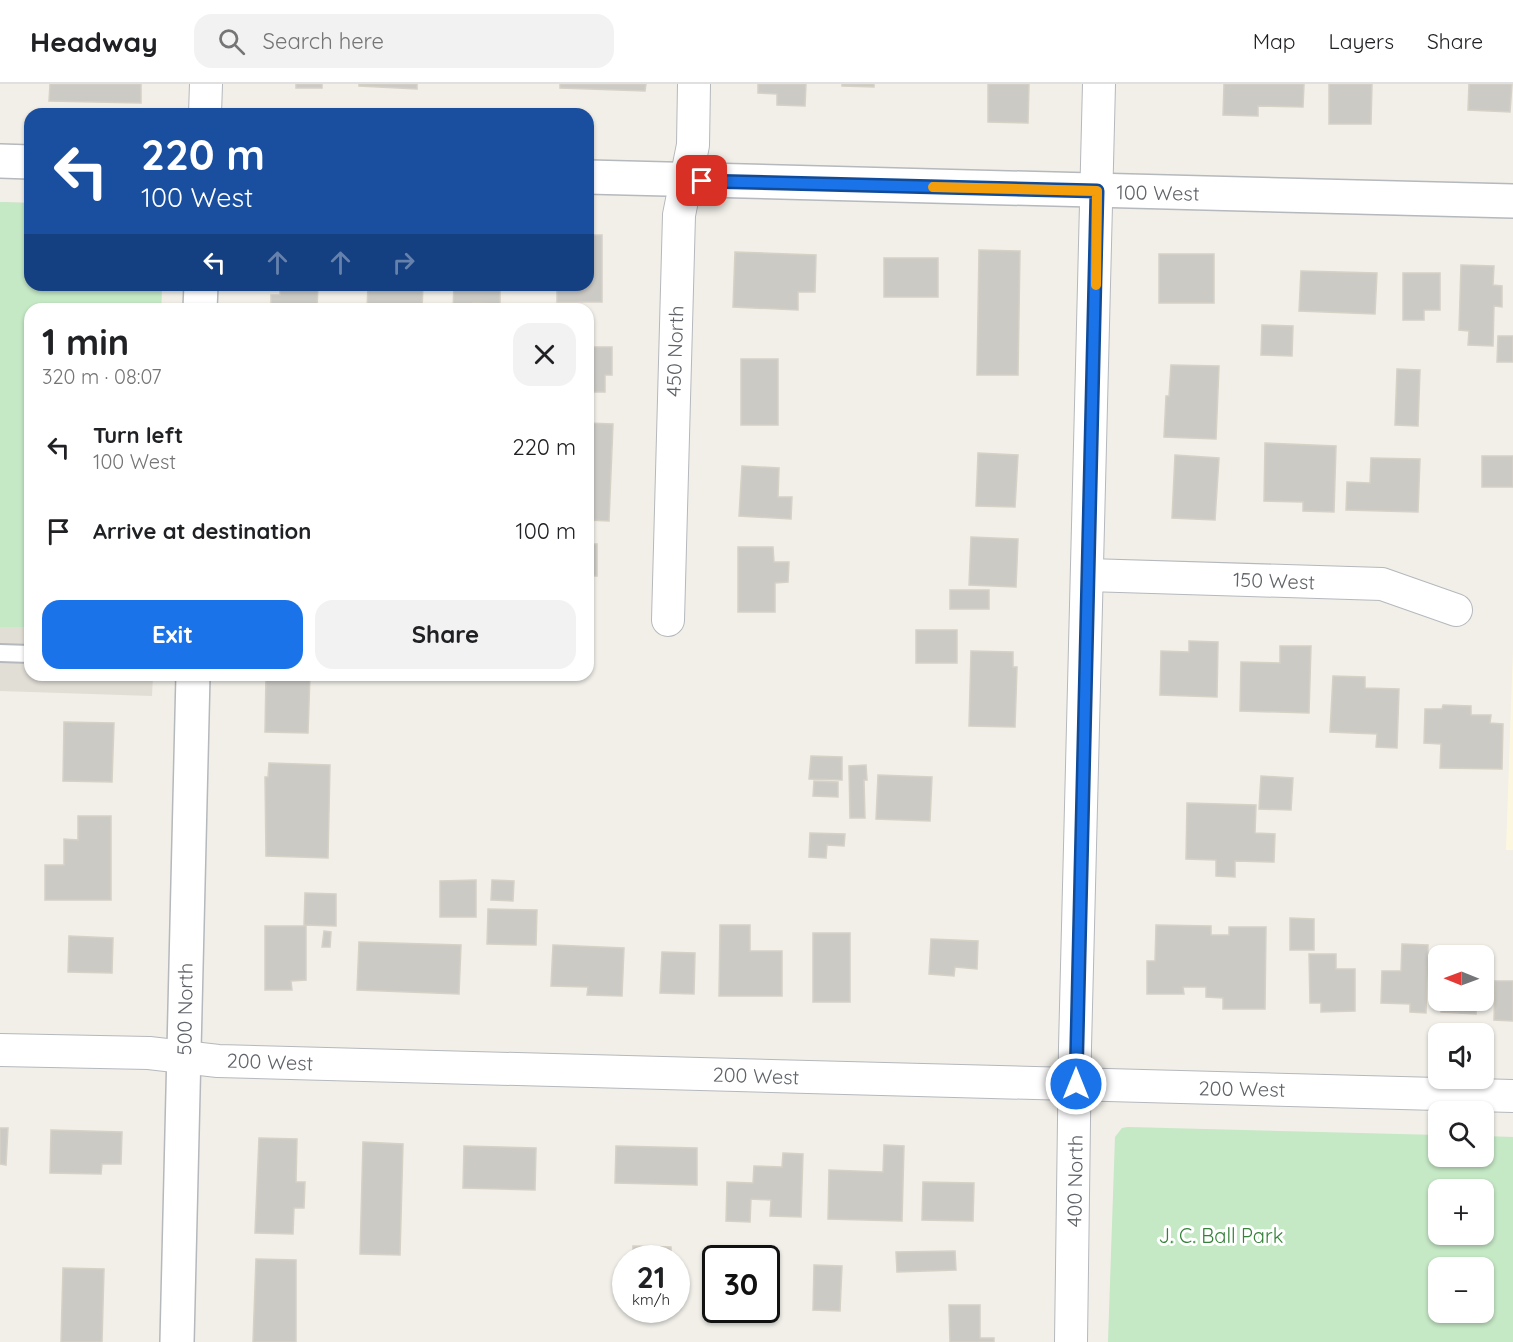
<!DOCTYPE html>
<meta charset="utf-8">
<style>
body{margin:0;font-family:Quicksand,sans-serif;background:#f2f2f2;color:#202124;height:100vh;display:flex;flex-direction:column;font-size:22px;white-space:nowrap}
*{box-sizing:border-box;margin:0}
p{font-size:20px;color:#757577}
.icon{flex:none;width:33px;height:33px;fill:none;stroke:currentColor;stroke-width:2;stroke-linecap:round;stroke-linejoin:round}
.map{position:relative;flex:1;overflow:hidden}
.side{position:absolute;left:24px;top:219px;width:570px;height:378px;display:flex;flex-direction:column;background:#fff;border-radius:18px;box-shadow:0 2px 4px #0004}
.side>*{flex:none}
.top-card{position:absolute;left:24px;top:24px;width:570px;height:183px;border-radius:18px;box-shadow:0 2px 4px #0004;background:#1a4fa0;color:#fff;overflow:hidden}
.needle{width:39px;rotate:271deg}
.buttons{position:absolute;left:1428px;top:861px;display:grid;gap:12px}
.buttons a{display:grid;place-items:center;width:66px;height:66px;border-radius:12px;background:#fff;box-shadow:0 2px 4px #0004;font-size:30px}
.speed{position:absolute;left:612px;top:1161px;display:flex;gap:12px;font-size:30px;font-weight:700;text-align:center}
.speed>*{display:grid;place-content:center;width:78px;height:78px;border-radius:50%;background:#fff;box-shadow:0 2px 4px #0004;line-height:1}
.speed small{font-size:15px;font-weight:400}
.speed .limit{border:3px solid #111;border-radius:9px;background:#fff;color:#111}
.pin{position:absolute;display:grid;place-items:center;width:51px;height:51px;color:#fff;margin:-26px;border-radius:12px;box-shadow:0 3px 9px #0006}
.me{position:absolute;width:66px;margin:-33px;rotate:0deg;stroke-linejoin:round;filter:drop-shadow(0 0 4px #0008)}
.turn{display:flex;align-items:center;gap:21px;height:126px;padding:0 18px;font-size:27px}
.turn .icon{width:78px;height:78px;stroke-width:2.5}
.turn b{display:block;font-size:42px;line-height:51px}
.lanes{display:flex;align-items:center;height:57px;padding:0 18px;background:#0003;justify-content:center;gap:30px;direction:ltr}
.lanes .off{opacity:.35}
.round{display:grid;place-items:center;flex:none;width:63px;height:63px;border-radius:18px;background:#f2f2f2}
.overview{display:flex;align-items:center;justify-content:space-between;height:102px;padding:0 18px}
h1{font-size:36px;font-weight:800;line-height:45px}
.button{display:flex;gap:12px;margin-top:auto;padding:12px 18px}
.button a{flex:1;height:69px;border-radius:18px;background:#1a73e8;color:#fff;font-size:24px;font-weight:800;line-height:69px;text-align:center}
.button a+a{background:#f2f2f2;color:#202124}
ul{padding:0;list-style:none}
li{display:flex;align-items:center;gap:18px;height:84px;padding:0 18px}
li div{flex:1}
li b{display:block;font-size:22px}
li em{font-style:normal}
header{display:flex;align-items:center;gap:36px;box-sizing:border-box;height:84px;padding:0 30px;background:#fff;border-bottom:2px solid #e0e0e0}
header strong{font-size:28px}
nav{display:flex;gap:33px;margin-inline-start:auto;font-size:21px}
.search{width:420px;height:54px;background:#f2f2f2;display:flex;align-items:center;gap:15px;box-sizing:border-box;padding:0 21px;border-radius:18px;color:#757577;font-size:22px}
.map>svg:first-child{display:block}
.commercial{fill:#fef7e0}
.education{fill:#e1ded6}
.green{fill:#c5e8c5;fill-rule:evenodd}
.building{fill:#cccac5;stroke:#d6d1c6;stroke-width:1.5}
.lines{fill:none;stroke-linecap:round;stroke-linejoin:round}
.service-casing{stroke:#b5b8bc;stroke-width:20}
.minor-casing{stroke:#b5b8bc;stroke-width:34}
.tertiary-casing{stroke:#b5b8bc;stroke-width:36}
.service{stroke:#fff;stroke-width:16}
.minor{stroke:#fff;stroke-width:32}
.tertiary{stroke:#fff;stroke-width:33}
.route-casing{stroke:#114b97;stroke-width:15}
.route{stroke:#1a73e8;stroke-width:10}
.slow{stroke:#f59e0b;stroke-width:10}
.labels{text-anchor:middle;stroke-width:6;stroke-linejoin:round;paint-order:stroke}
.street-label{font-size:20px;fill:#5f6368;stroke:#fff}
.park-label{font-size:20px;fill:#348238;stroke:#fff}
</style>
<header>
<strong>Headway</strong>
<div class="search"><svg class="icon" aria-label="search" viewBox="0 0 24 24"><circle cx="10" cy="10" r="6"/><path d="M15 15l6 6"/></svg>Search here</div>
<nav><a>Map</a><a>Layers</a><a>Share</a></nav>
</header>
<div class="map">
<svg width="1513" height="1258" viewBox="0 0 1513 1258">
<rect width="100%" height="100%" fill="#f1efe8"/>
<path class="commercial" d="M1513,564V766H1506Z"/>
<path class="education" d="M0,118L30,119V201H162L161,225H30V591H153L152,612L0,607Z"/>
<path class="green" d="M0,118L30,119V201H162L161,225H30V543H0Z
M1128,1043L1438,1051V1072H1484V1052L1513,1053V1258H1108L1115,1053L1122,1044ZM1438,1106H1484V1150H1438ZM1438,1184H1484V1228H1438Z"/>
<path class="building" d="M50,0H141V19L49,17Z
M296,0H322V4H296Z
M359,0H417V5L359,2Z
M560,0H646L645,7L560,4Z
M758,0H806L805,22L777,21V10L758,9Z
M842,0H874V3L842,2Z
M988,0H1029L1028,39L988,38Z
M1224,0H1304L1303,23L1258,22V32L1223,31Z
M1329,0H1372L1371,40H1329Z
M1469,0H1512L1510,28L1468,26Z
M588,151H602V218H557V201H588Z
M979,166L1020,167L1018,291H977Z
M735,168L816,171L815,208H798V226L733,223Z
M1159,170H1214V219H1159Z
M884,174H938V213H884Z
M1461,181L1494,182L1493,201L1502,202V223L1494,222L1493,262L1468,261L1469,247L1459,246Z
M1301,187L1377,189L1375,230L1299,227Z
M1403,189H1440V226H1424V236H1403Z
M280,201H318L317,225H271V211H280Z
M368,201H423L422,225H367Z
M454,201H500V220L473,219V225H453Z
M1262,241L1293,242L1292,272L1261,271Z
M588,250H592V263H612V291H605V308H588Z
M1498,252H1513V278H1497Z
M741,275H778V341H741Z
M1171,281L1219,282L1216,355L1164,353L1166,312H1169Z
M1397,285L1420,286L1418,342L1395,341Z
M588,339L613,340L609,437L588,436Z
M1265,359L1336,362L1334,428L1303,427V418L1264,417Z
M978,369L1018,371L1015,423L976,422Z
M1175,371L1219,374L1215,436L1172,434Z
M1482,372H1513V403H1482Z
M1371,374L1420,375L1418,428L1346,426L1347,398L1370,399Z
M742,382L779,384L778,413H792L791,435L739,432Z
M971,453L1018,455L1016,503L969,501Z
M588,460H597V492H588Z
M738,463H773L774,478H789L788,498L775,499V528H738Z
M950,506H989V525H950Z
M916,546H957V579H916Z
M1189,557L1218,558L1217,613L1160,611L1161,567L1189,568Z
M1280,562H1311L1309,629L1240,627L1241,578L1280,579Z
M971,567L1013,568V583H1017L1015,643L969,642Z
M266,591H310L308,649L265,648Z
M1333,592L1365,593V604L1399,605L1397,664L1376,663L1377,650L1330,648Z
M1443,621L1471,622V631H1491L1490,639L1503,640L1502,685L1440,684L1441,660L1424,659L1425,625H1442Z
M64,638L114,639L112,698L63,697Z
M811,672L842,673V696L809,695Z
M269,679L330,681L328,774L266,772L265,693H268Z
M866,681L867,696H864L865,734H850L849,682Z
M878,691L932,693L930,737L876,735Z
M1261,692L1293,694L1291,726L1259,725Z
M814,697L838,698V713L813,712Z
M1187,719L1256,721L1255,749L1275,750L1274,778L1235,777V793L1216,792V776L1186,775Z
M78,732H111V816H45V781H64V755L78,756Z
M810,749L845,750L844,762L827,761L826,774L809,773Z
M476,796V833H440V797Z
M492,796L514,797L513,817L491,816Z
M305,809L336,810V842L304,841Z
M488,825L537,826L536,861L487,860Z
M1290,834L1314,835V866H1290Z
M720,841H750V867H782V912H719Z
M1156,841L1211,842V851H1229V843H1266L1265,925H1223V914L1206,913V903H1183L1184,910H1147V877H1155Z
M265,842H306V896L291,897L292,906H265Z
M324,847L331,848L330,863H322Z
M813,849H850V918H813Z
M69,852L113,854L112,889L68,888Z
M931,855L978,857L977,885L955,883L954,892L929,890Z
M359,858L461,861L459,910L357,906Z
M1402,860L1428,861L1426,929L1410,928V920L1381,919L1382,887H1401Z
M553,861L624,864L622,912L587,911L588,903L551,902Z
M662,868L695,869L694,910L660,909Z
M1309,870H1336V885H1355V927L1321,928V919H1310Z
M1495,897H1513V937L1494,936Z
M1441,916H1477L1476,930L1441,928Z
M0,1044H8L6,1081L0,1080Z
M51,1046L122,1048L121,1080H102L101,1090L50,1089Z
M259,1054L297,1055L296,1098H305L304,1124H294L293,1150L255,1149Z
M363,1058L403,1060L400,1171L360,1170Z
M884,1061L904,1062L902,1137L828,1135L829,1086L883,1088Z
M464,1062L536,1064L535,1106L463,1104Z
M616,1062L697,1064V1101L615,1099Z
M783,1069L803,1070L801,1133L770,1132L771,1116L751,1115L750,1138L726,1137L727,1098L753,1099L754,1082L782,1083Z
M923,1098L974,1099L973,1137L922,1136Z
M633,1162L671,1163V1174H633Z
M955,1167L956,1186L897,1188L896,1168Z
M256,1175L296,1176V1258H253Z
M814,1181L842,1182L840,1227L813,1226Z
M63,1184L104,1185L102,1258H61Z
M949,1221H980V1254H994V1258H950Z"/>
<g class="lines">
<g class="service-casing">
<path id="service" d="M0,569L30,570"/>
</g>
<g class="minor-casing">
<path id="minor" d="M205,30L206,0
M1088,491L1382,500L1456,526
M668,536L679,131L693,61L694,0
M0,966L149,969L218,977L1513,1012
M1071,1258L1075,963L1099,0"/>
</g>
<g class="tertiary-casing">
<path id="tertiary" d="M0,77L30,78
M588,93L1513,117
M200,225L201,201
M177,1258L193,591"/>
</g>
<use href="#service" class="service"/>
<use href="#minor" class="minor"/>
<use href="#tertiary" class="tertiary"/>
</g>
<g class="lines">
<g class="route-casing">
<path id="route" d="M702,97L1097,107L1076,1000"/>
</g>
<use href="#route" class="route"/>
<path class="slow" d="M933,103L1097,107L1096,201"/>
</g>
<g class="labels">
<g class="street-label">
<text transform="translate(1158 109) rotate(1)" y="7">100 West</text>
<text transform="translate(675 267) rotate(-88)" y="7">450 North</text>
<text transform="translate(1274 497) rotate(2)" y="7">150 West</text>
<text transform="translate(185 925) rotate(-89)" y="7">500 North</text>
<text transform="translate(270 978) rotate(2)" y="7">200 West</text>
<text transform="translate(756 992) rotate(2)" y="7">200 West</text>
<text transform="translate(1242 1005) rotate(1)" y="7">200 West</text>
<text transform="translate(1075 1097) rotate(-89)" y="7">400 North</text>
</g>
<g class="park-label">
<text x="1221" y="1159">J. C. Ball Park</text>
</g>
</g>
</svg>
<div class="buttons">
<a><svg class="needle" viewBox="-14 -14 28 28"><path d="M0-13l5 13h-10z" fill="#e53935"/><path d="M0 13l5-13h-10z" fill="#757577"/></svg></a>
<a><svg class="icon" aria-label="sound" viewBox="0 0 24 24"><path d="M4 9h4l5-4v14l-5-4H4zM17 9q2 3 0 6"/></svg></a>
<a><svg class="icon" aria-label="search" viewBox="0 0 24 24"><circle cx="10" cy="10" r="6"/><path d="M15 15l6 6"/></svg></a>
<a>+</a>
<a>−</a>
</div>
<div class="speed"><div>21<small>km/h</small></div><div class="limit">30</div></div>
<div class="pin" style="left:702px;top:97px;background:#d93025"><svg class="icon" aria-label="arrive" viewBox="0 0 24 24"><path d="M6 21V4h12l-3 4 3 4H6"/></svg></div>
<svg class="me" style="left:1076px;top:1000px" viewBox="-20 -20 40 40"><circle r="17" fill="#1a73e8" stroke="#fff" stroke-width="3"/><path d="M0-11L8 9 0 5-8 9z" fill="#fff"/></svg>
<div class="top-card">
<div class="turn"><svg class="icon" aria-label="left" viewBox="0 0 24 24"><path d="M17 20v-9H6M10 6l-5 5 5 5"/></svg><div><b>220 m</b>100 West</div></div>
<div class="lanes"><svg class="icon" aria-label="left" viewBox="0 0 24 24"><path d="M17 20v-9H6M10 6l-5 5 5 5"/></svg><svg class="icon off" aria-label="ahead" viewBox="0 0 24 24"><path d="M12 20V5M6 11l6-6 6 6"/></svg><svg class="icon off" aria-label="ahead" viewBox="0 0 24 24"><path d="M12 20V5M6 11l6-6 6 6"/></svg><svg class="icon off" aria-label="right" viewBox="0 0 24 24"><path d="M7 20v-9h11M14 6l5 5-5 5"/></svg></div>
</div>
<section class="side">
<div class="overview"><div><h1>1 min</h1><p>320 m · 08:07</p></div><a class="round"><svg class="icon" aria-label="close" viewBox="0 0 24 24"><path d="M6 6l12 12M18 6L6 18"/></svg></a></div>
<ul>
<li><svg class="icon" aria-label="left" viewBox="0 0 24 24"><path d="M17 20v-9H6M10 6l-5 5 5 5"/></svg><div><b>Turn left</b><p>100 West</p></div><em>220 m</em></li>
<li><svg class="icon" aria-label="arrive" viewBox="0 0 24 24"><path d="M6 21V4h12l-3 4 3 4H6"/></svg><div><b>Arrive at destination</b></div><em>100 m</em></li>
</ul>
<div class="button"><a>Exit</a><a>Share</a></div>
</section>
</div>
